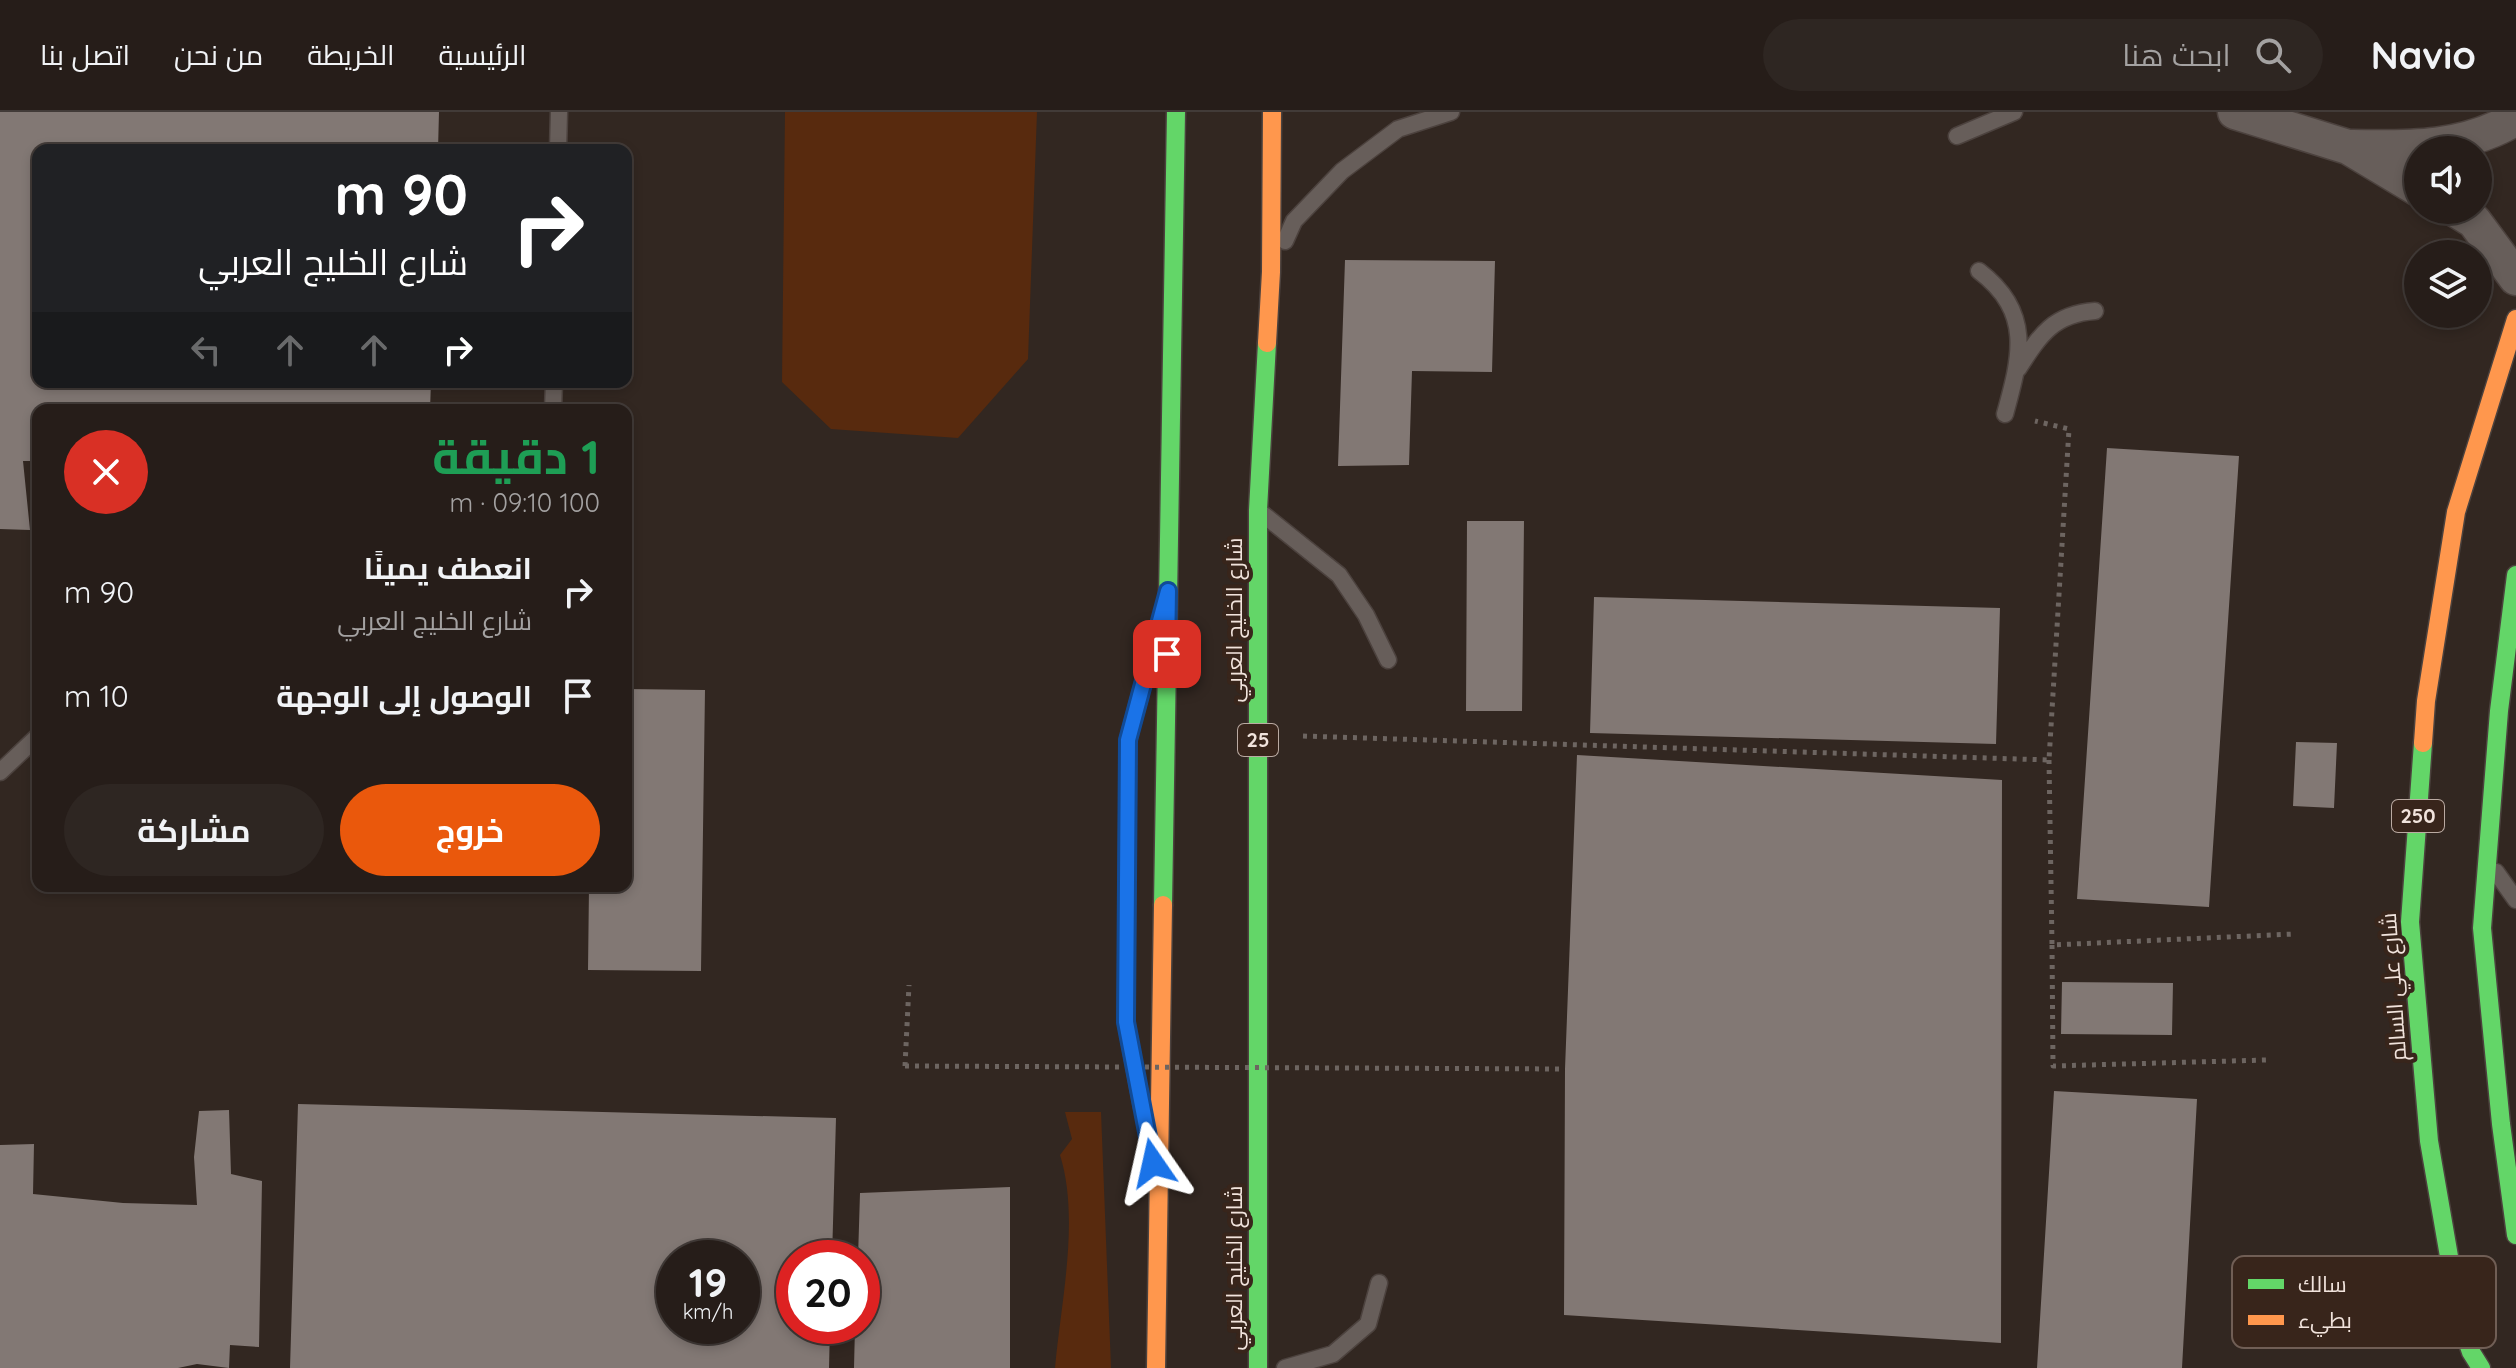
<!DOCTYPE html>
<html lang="ar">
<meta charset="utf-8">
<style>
body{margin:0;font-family:Quicksand,Cairo,sans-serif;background:#2e2622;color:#f1f3f6;direction:rtl;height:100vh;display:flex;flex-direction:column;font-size:30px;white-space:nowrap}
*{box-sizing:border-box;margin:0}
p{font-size:26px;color:#a4a2a2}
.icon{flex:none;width:44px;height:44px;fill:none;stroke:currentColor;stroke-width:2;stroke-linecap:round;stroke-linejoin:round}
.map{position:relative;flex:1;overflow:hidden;direction:ltr}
.sheet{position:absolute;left:32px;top:292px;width:600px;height:488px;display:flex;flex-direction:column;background:#261d19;border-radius:16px;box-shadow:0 4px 12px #0003,0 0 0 2px #423b38;direction:rtl}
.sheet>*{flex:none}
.guide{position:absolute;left:32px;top:32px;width:600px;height:244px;border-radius:16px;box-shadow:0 4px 12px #0003,0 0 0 2px #423b38;direction:rtl;background:#202124;color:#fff;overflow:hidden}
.tools{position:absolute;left:2404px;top:24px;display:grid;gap:16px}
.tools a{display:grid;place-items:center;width:88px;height:88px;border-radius:50%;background:#261d19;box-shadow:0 4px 12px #0003,0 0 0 2px #423b38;font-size:40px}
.speed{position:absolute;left:656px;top:1128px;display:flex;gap:16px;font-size:40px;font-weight:700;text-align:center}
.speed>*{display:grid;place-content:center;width:104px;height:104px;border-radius:50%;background:#261d19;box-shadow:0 4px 12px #0003,0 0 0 2px #423b38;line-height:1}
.speed small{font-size:20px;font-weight:400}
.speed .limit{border:12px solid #d22;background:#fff;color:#111}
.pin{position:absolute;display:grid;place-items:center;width:68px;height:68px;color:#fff;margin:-34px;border-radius:16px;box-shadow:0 4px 12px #0006}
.me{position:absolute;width:88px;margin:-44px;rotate:349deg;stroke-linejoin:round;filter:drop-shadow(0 0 6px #0008)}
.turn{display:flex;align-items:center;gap:28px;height:168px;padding:0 32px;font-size:36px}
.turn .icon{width:104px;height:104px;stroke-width:2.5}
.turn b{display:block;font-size:56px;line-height:68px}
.lanes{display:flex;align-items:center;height:76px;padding:0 32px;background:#0003;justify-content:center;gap:40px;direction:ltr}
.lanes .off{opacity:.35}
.round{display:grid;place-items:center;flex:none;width:84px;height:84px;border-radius:42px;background:#2e2622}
.summary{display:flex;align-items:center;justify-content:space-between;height:136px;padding:0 32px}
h1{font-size:48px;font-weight:700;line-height:60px;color:#1e9e55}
.button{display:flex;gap:16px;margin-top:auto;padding:16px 32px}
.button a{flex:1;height:92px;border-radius:48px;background:#ea580c;color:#fff;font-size:32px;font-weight:700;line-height:92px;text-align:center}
.button a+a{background:#2e2622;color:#f1f3f6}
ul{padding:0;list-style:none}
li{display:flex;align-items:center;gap:24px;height:104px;padding:0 32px}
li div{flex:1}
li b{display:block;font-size:30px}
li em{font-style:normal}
header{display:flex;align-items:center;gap:48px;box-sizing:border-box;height:112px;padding:0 40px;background:#261d19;border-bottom:2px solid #423b38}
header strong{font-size:38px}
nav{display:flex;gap:44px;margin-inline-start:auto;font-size:28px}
.search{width:560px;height:72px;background:#2e2622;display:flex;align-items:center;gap:20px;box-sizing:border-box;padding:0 28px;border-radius:44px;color:#a4a2a2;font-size:30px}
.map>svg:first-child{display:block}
.green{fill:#582a0e}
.building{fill:#827874;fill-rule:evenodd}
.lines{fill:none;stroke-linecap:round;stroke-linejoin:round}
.lane-casing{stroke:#4c423e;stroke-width:19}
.street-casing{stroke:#4c423e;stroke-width:37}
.fast-casing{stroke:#4c423e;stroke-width:21}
.slow-casing{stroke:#4c423e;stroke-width:21}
.path{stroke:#6d6561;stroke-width:5;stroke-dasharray:4 6;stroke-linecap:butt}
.lane{stroke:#675e5a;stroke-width:16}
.street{stroke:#675e5a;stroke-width:34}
.fast{stroke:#63d668;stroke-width:18}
.slow{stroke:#ff974d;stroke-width:18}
.path-bridge{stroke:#6d6561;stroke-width:5;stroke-dasharray:4 6;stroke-linecap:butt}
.route-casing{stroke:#114b97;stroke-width:20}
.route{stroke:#1a73e8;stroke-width:14}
.labels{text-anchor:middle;stroke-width:8;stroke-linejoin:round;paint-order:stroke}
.shield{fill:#38251b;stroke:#baaaa2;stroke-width:2}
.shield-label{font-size:20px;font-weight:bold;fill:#f1e3dc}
.street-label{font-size:22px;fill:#f1e3dc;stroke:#38251b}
.key{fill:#38251b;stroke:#705e55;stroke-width:2}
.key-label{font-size:22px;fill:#f1e3dc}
</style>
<header>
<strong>Navio</strong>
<div class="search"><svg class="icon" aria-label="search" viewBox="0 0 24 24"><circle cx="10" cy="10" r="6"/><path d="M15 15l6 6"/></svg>ابحث هنا</div>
<nav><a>الرئيسية</a><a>الخريطة</a><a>من نحن</a><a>اتصل بنا</a></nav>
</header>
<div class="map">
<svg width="2516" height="1256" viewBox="0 0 2516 1256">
<rect width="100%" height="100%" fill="#322721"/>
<path class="green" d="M785,0H1037L1028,247L958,326L831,317L782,270Z
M1065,1000H1101L1111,1256H1055C1061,1189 1080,1107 1060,1043L1072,1027Z"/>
<path class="building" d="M0,0H439L438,38H38V270H431L430,298H38V349H23L30,418L0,417Z
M1345,148L1495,149L1492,260L1412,259L1409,353L1338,354Z
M2107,336L2239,344L2209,795L2077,787Z
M1467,409H1524L1522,599H1466Z
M1594,485L2000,496L1996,632L1590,621Z
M626,577L705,578L701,859L588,858L589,774H626Z
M2296,630L2337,631L2334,696L2293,694Z
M1577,643L2002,668L2001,1231L1564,1203L1565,957Z
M2062,870L2173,871L2172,923L2061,922Z
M2054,979L2197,987L2182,1256H2037Z
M298,992L836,1006L832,1146H794V1214H830L829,1256H290ZM674,1146H742V1214H674Z
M229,998L231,1062L262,1069L259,1235L230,1233L229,1256L197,1252L178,1256H0V1033L34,1032L33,1082L123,1091L197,1093L194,1045L199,999Z
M1010,1075V1256H854L855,1214H862V1146H858L860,1081Z"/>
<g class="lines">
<g class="lane-casing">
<path id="lane" d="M1957,24L2014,0
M558,38L559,0
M1285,129L1294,109L1342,59L1398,17L1451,0
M1979,159C2033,200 2021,244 2005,302
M2018,257C2040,223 2053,202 2095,199
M553,298L554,270
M1264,403L1339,463L1366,503L1388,548
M0,660L38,624
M2496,760L2516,788
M1142,995L1126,910L1128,628L1151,542
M1285,1256L1333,1242L1368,1212L1379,1171"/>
</g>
<g class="street-casing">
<path id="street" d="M2235,0L2348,35L2418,77
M2348,35C2407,36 2464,38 2516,6
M2456,98L2474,109L2516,166"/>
</g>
<g class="fast-casing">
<path id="fast" d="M2516,463L2499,599L2482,816L2501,1012L2516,1123
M2423,631L2410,810L2429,1029L2460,1208L2471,1240L2481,1256
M1163,793L1176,0
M1258,1256V398L1267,231"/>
</g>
<g class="slow-casing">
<path id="slow" d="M1267,231L1271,160L1272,0
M2423,631L2426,589L2456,400L2516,207
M1156,1256L1163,793"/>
</g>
<path class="path" d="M1303,624L2049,648L2069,317L2035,309
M2049,648L2052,833L2294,822
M2052,833L2053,954L2266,948
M905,954L909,873"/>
<use href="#lane" class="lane"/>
<use href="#street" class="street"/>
<use href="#fast" class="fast"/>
<use href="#slow" class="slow"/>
<path class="path-bridge" d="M905,954L1565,957"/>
</g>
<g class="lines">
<g class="route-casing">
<path id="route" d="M1153,1051L1126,910L1128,628L1168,479L1167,542"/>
</g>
<use href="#route" class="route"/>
</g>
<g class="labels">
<g class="shield">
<rect x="1238" y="612" width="40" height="32" rx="6"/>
<rect x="2392" y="688" width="52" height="32" rx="6"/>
</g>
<g class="shield-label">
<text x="1258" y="635">25</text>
<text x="2418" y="711">250</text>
</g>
<g class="street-label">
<text transform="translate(1234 508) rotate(-90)" y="8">شارع الخليج العربي</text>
<text transform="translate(2393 875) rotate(-94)" y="8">شارع علي السالم</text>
<text transform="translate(1234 1156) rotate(-90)" y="8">شارع الخليج العربي</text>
</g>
</g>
<rect x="2232" y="1144" width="264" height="92" rx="12" class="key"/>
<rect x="2248" y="1167" width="36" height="10" fill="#63d668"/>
<rect x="2248" y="1203" width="36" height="10" fill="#ff974d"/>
<g class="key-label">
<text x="2298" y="1180">سالك</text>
<text x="2298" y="1216">بطيء</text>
</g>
</svg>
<div class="tools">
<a><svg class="icon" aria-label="sound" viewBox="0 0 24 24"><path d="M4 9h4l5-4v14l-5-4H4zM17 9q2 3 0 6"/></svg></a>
<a><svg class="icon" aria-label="layers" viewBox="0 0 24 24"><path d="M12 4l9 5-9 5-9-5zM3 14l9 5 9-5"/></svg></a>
</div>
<div class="speed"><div>19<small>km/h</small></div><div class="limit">20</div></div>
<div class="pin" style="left:1167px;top:542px;background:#d93025"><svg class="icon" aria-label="arrive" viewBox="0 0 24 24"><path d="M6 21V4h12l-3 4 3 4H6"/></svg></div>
<svg class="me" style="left:1153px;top:1051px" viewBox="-20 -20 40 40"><path d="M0-17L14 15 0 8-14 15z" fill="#1a73e8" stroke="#fff" stroke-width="4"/></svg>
<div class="guide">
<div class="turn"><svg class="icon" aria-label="right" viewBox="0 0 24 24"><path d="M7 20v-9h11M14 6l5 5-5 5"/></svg><div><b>90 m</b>شارع الخليج العربي</div></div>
<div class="lanes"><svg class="icon off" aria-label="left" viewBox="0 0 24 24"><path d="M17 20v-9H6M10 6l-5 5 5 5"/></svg><svg class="icon off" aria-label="ahead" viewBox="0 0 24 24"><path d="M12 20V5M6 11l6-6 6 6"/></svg><svg class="icon off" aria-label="ahead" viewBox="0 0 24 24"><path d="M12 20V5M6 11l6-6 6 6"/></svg><svg class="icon" aria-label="right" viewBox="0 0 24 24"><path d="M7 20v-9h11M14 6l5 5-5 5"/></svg></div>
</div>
<section class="sheet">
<div class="summary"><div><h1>1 دقيقة</h1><p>100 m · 09:10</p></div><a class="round" style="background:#d93025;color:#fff"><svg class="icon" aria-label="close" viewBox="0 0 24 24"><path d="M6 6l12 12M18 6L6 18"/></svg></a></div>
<ul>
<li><svg class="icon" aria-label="right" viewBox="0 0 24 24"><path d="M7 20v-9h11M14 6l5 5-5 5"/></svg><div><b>انعطف يمينًا</b><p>شارع الخليج العربي</p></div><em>90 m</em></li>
<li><svg class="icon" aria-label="arrive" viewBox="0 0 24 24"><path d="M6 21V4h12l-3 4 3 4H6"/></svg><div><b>الوصول إلى الوجهة</b></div><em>10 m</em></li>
</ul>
<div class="button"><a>خروج</a><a>مشاركة</a></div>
</section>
</div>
